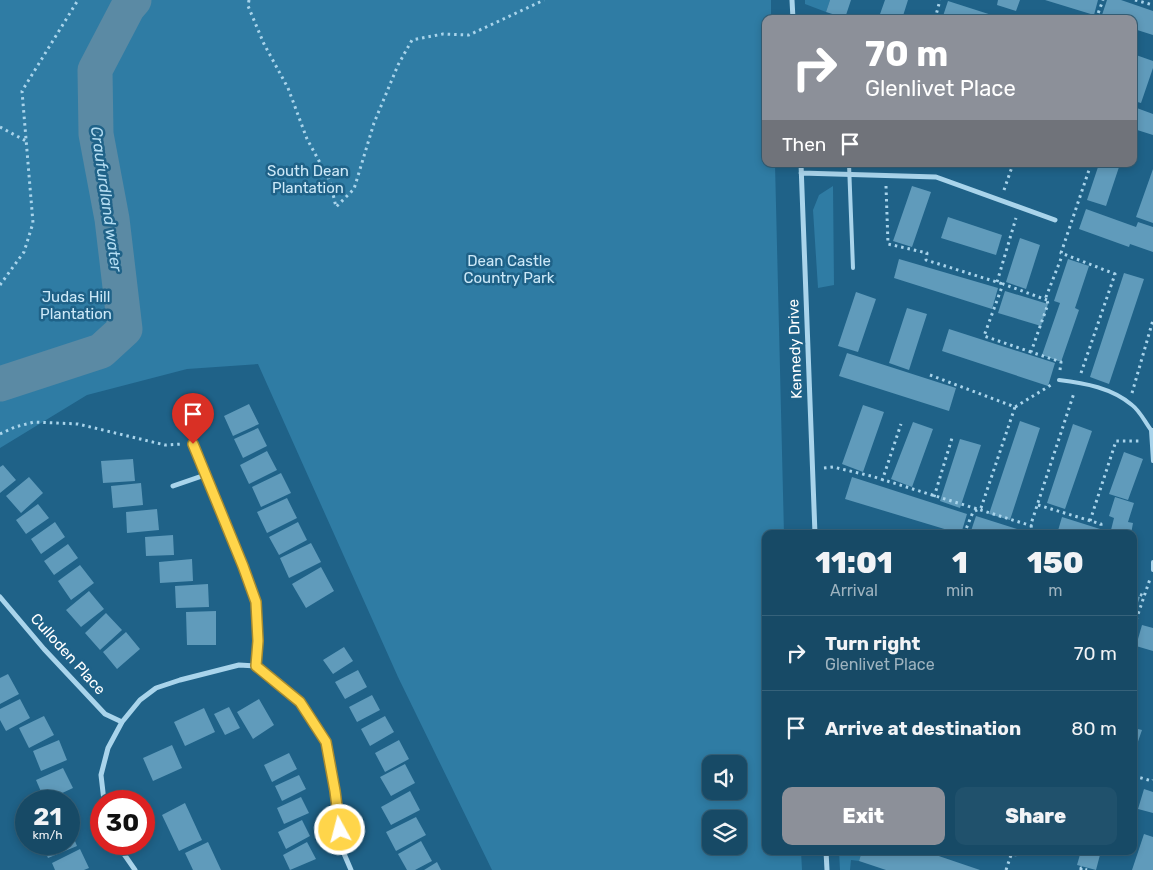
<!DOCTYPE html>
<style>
body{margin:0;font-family:Rubik,sans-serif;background:#20516c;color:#f1f3f6;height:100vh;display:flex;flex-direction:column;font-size:19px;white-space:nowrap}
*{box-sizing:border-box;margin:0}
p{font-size:16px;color:#9eb3bf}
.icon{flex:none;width:28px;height:28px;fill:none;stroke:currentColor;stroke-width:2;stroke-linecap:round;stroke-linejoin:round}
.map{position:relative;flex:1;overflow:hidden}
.side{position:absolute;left:762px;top:530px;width:375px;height:325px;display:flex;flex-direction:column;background:#174a66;border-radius:10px;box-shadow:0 2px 8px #0003,0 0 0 1px #36627a}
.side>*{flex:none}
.guide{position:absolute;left:762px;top:15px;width:375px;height:152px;border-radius:10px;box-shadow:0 2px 8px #0003,0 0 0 1px #36627a;background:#8c9099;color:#fff;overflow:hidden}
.fabs{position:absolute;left:702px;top:755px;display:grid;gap:10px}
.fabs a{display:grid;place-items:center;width:45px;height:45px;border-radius:10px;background:#174a66;box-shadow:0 2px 8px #0003,0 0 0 1px #36627a;font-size:25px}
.speed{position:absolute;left:15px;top:790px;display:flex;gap:10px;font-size:25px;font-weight:700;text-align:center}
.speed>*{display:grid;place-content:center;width:65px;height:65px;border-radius:50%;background:#174a66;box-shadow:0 2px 8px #0003,0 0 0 1px #36627a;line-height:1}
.speed small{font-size:12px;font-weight:400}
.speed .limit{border:8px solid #d22;background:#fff;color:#111}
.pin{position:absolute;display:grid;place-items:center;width:42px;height:42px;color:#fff;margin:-51px -21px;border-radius:50% 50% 50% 0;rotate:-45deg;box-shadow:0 0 5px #0007}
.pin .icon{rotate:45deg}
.me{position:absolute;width:55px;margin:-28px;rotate:353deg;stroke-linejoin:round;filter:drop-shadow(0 0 4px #0008)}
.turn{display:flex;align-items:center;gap:18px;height:105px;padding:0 20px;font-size:22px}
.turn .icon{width:65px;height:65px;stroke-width:2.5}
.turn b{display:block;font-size:35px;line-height:42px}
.then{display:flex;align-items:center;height:48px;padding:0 20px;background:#0003;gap:10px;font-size:19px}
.eta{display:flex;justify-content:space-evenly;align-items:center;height:85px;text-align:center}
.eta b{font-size:30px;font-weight:800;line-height:35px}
.button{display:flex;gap:10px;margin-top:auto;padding:10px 20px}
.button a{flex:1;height:58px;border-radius:10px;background:#8c9099;color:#fff;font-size:20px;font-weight:800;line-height:58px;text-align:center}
.button a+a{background:#20516c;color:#f1f3f6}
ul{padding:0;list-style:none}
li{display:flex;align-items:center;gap:15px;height:75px;padding:0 20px;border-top:1px solid #36627a}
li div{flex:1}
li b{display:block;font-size:19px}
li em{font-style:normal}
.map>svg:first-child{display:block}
.green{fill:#2f7ca4;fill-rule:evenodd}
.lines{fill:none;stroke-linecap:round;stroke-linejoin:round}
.river{stroke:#5b8aa4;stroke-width:35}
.building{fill:#609bbb}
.path{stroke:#a9d4eb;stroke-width:3;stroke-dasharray:2.5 4;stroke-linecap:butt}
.service{stroke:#a9d4eb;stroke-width:4}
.minor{stroke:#a9d4eb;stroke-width:5}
.route-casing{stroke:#a68a30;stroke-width:12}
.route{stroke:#ffd54a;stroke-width:9}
.labels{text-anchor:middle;stroke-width:5;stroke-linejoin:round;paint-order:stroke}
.park-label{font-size:15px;fill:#cde9f8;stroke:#1f6288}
.street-label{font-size:15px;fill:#fff;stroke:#1f6288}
.water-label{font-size:16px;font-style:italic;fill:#b4ddf2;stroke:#1f6288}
</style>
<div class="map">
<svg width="1153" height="870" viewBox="0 0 1153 870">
<rect width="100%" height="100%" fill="#1f6288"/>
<path class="green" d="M0,0H771V19H766V164H775L784,534H766V851H801L802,870H492L398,677L258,364L187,369L87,395L0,448ZM711,764H739V791H711ZM711,819H739V846H711Z
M805,0H830L826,12L805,4Z
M833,186L834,285L818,288L813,210L819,195Z
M839,851H862L859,861L851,860L850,870H840Z"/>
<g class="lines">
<path class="river" d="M0,384L101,351L125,329L112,219L96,134L95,70L128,7L134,0"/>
</g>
<path class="building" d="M830,0H851L845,18L826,12Z
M885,0H908L902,19L879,17Z
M998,0H1020L1016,11L997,5Z
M1045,0H1098L1094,15Z
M1107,0H1121L1153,11V35L1134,29V19L1101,18Z
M948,1L1001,18V19H942Z
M1136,55L1153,61V68L1141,103L1134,101V60Z
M1134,107L1153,114V135L1134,129Z
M1099,164H1120L1106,206L1087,200Z
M1153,169V223L1136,217Z
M912,186L931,192L912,247L893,241Z
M1086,209L1136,227L1138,222L1153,227V252L1130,244L1129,247L1079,229Z
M948,217L1002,235L996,255L941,238Z
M1020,238L1040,245L1026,289L1006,282Z
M899,259L998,288L992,309L894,278Z
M1068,259L1089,266L1075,308L1079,310L1061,362L1042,355L1060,303L1054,301Z
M1124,273L1144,279L1109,384L1090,377Z
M1005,291L1048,304L1041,326L998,313Z
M856,292L876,299L858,352L838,346Z
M907,308L927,314L909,370L889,363Z
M949,329L1055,363L1048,386L942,351Z
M847,353L956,388L949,411L839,376Z
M249,404L259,424L233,436L224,416Z
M863,405L884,412L863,472L842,464Z
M1020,421L1040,428L1010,520L989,514Z
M913,422L933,429L912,487L891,479Z
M1073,424L1092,431L1065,509L1047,503Z
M258,428L267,446L243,458L234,439Z
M960,439L981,445L960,508L940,501Z
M267,451L277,470L249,484L240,465Z
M1124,452L1143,459L1128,500L1109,494Z
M133,459L135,481L103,483L101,461Z
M3,465L16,480L0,493V467Z
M281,473L291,493L261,507L252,487Z
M29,477L43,493L21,513L6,496Z
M852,477L967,514L961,534L845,499Z
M141,483L143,505L113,508L111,486Z
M1115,497L1134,503L1128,522L1133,523L1131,534H1110L1114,518L1109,516Z
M287,498L297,518L267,533L257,512Z
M38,504L49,518L26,534L16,520Z
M157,509L159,530L127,533L126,512Z
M976,516L1017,529L1015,534H970Z
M1062,517L1100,529L1098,534H1057Z
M55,522L65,537L41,554L31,539Z
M298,522L307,540L279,555L269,537Z
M173,535L174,555L146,556L145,537Z
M311,543L321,562L289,578L280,558Z
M68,544L78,558L54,575L44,561Z
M192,559L193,581L160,583L159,562Z
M80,565L94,583L71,600L58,581Z
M321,567L334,591L306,608L292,584Z
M208,584L209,607L176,608L175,586Z
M89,591L104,609L81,627L66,610Z
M1134,596L1140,597L1134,614Z
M216,611V645H187L186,612Z
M106,613L122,630L100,650L85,633Z
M1142,625L1153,628V651L1136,646Z
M126,632L140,649L117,669L103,652Z
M344,647L353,661L333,674L323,660Z
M358,670L367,687L345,699L335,682Z
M8,674L19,694L0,704V678Z
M372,695L380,710L357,722L349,707Z
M20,699L30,718L6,731L0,720V709Z
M259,699L274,725L253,739L237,712Z
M229,707L240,728L225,735L214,714Z
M204,708L215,732L185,746L174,722Z
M44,716L54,735L29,748L19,728Z
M385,716L394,732L370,746L361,729Z
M1134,728L1142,730L1134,753Z
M59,740L67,760L41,771L33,751Z
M399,740L409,759L385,772L375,753Z
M172,745L182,768L153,781L143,758Z
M289,753L297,769L272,782L264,765Z
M405,764L415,783L391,796L380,777Z
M63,768L73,788L45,801L36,780Z
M299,775L306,789L282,801L275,786Z
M1144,789L1153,792V813L1138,809Z
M410,791L420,810L391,825L381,807Z
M301,797L309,813L284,824L277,808Z
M185,803L202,840L179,851L162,815Z
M416,817L426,835L396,851L386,832Z
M302,820L310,836L286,849L278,832Z
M69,826L77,846L48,858L42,844H69Z
M1144,834L1153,837V870H1132Z
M421,841L432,861L415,870H407L398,854Z
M208,842L221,870H193L185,853Z
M307,842L316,859L290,870L283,855Z
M80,849L89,868L84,870H55L52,863Z
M862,851H924L980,870H886L859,861Z
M1081,851H1101L1096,870L1077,865Z
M437,862L441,870H424Z"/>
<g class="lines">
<path class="path" d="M249,0L248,6L264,44L288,88L307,139L330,181L336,207L354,189L374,123L398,65L412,40L443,34L469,35L544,0
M1135,0L1153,5
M935,19L940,0
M1096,19L1103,0
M0,127L26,141
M886,186L888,244L927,253L926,260L1003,284
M1004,190L1013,164
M997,282L1016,218
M0,285L24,252L33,223L22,91L78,0
M1031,352L984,336L1003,284L1047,300
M1060,370L1061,362L1031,352L1048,304L1046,297L1062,256
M1081,373L1115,274L1061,253L1091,164
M930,375L1015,407L1051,385
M1132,393L1153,320
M0,434L15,427L34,422L78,424L165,445L182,444
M824,468L833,467L871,476L1032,526
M882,481L901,424
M934,497L952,438
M1038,505L1101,524V534
M1090,521L1116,441H1141
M964,534L973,512L981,508L1015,407
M1032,534L1031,524L1074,393
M1134,592L1144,596
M1134,626L1150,579
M1134,696L1136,697
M1134,776L1152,781L1153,780
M1006,870L1011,855L1070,851
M1081,870V868L1087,870"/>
<path class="service" d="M849,164L853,268
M1059,380C1085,383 1112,388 1132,405C1140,411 1145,422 1151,430
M1153,430H1151L1153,461
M1153,570V562"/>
<path class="minor" d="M792,0L793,19
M801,164L815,534
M801,173L936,177L1055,220
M193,444L243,566L256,602L258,641L256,666
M173,486L205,475
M0,597L44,649L105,714L122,722
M104,801L101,775L108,748L122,722L140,700L156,688L180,680L239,665L256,666L300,702L326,742L335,791L342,849L351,870
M117,844L135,870
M826,851L827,870"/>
</g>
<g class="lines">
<g class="route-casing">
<path id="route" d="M193,444L243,566L256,602L258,641L256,666L300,702L326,742L335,791L340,830"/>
</g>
<use href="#route" class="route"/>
</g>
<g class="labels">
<g class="park-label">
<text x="308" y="176">South Dean<tspan x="308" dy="17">Plantation</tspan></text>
<text x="509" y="266">Dean Castle<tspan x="509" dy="17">Country Park</tspan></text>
<text x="76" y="302">Judas Hill<tspan x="76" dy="17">Plantation</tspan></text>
</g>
<g class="street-label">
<text transform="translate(795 349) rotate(-92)" y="5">Kennedy Drive</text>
<text transform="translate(68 654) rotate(48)" y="5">Culloden Place</text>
</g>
<g class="water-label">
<text transform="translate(107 199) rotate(82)" y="6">Craufurdland water</text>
</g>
</g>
</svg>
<div class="fabs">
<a><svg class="icon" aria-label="sound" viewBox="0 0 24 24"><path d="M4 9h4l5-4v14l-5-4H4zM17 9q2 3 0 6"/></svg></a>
<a><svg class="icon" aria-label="layers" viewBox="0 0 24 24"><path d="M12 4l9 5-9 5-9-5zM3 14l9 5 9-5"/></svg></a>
</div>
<div class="speed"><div>21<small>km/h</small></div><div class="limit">30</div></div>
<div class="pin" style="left:193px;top:444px;background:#d93025"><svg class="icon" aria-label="arrive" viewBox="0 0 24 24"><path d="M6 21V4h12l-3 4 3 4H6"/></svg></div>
<svg class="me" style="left:340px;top:830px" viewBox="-20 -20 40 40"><circle r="17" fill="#ffd54a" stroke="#fff" stroke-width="3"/><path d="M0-11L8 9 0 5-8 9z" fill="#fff"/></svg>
<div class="guide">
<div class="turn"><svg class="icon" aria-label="right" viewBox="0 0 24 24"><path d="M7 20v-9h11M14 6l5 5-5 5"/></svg><div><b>70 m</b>Glenlivet Place</div></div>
<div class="then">Then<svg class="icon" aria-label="arrive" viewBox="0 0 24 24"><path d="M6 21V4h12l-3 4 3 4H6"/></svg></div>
</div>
<section class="side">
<div class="eta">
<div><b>11:01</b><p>Arrival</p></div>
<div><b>1</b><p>min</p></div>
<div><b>150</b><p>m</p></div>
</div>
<ul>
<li><svg class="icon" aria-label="right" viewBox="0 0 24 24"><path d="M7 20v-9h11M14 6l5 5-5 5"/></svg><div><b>Turn right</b><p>Glenlivet Place</p></div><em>70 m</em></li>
<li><svg class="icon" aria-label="arrive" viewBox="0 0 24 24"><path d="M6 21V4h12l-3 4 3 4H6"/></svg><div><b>Arrive at destination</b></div><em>80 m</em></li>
</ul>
<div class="button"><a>Exit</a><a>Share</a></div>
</section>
</div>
